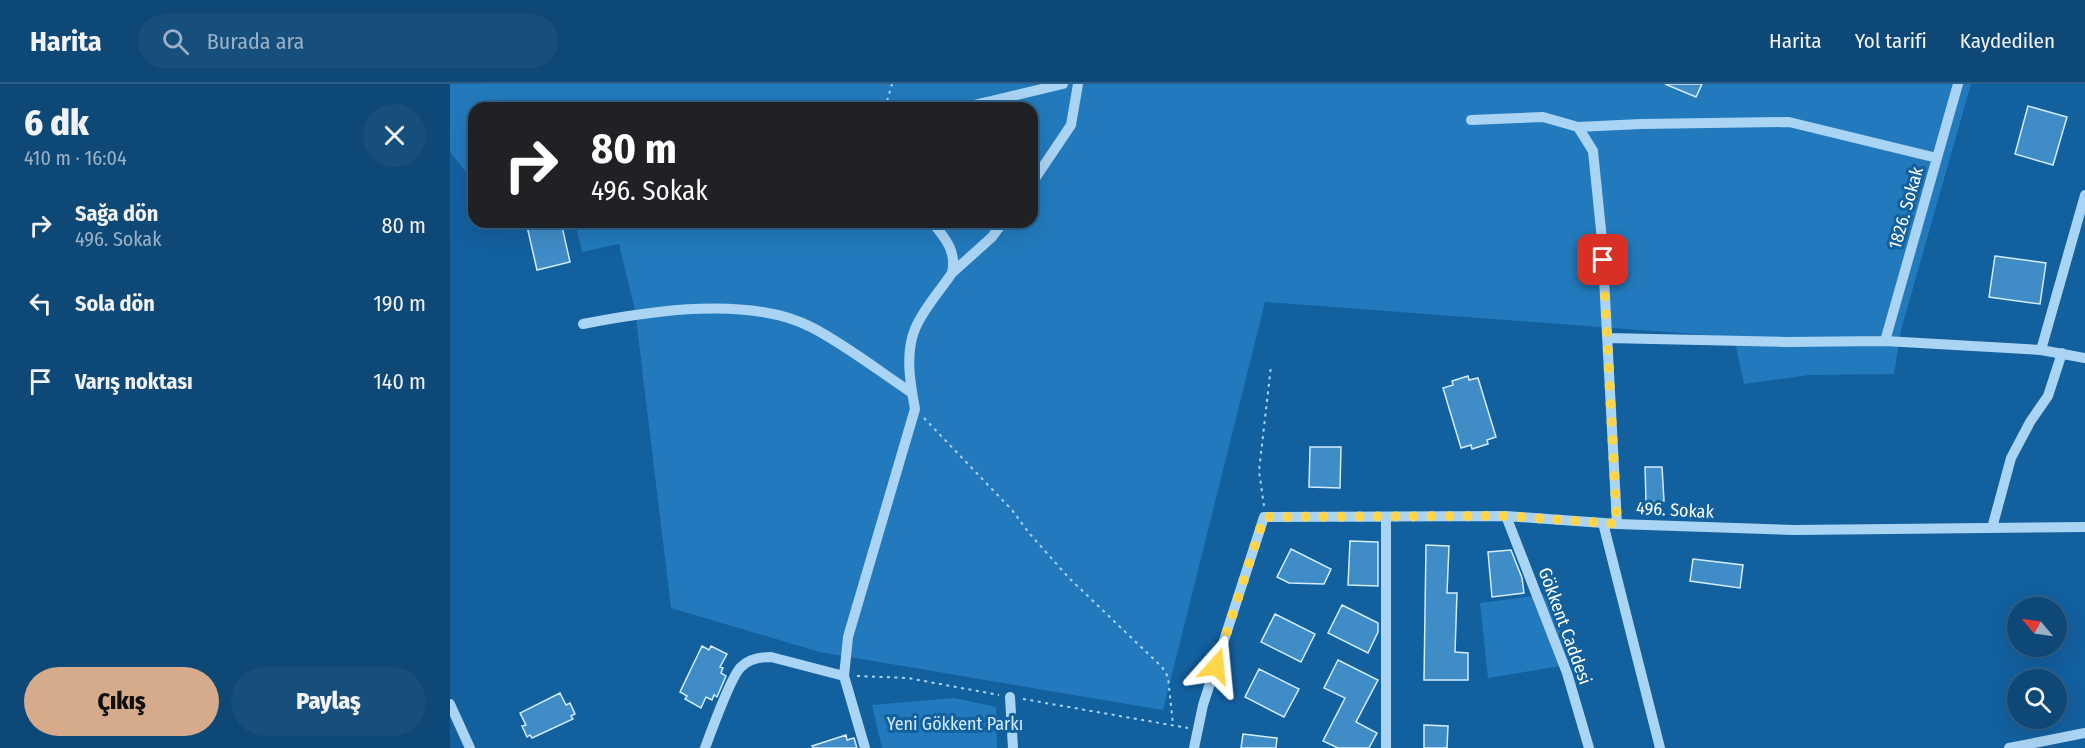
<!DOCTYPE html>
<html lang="tr">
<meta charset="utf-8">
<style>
body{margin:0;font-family:"Fira Sans Condensed",sans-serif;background:#174f7c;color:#f1f3f6;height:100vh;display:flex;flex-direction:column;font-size:22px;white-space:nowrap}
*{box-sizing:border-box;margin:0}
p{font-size:20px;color:#9bb2c6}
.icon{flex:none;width:33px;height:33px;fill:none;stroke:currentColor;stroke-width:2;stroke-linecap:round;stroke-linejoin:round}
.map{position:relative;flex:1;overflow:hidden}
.sheet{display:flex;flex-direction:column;background:#0e4877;width:450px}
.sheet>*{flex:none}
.guide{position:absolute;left:18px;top:18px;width:570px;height:126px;border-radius:18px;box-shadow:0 6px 24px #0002,0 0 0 2px #2e6089;background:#202124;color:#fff;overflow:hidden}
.needle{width:39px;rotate:299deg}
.tools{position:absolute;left:1557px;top:513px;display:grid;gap:12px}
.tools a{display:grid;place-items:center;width:60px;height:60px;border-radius:50%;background:#0e4877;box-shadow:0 6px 24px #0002,0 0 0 2px #2e6089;font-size:30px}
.pin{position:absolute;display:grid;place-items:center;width:51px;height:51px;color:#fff;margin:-26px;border-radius:12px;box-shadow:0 3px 9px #0006}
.me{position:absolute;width:66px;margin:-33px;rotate:18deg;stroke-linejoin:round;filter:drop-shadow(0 0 4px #0008)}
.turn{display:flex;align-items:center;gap:21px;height:126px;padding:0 24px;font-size:27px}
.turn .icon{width:78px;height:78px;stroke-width:2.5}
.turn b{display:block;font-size:42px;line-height:51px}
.round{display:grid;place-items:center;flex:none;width:63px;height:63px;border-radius:32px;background:#174f7c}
.head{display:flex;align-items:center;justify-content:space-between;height:102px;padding:0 24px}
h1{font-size:36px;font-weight:800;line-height:45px}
.primary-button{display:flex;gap:12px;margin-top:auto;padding:12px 24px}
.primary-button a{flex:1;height:69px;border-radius:36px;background:#d6ab8b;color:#111;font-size:24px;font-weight:800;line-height:69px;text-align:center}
.primary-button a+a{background:#174f7c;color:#f1f3f6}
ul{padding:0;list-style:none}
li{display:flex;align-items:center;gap:18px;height:78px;padding:0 24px}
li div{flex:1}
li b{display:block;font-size:22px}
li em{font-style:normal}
header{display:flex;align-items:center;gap:36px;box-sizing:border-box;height:84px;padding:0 30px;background:#0e4877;border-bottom:2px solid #2e6089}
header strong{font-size:28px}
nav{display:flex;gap:33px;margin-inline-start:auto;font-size:21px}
.search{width:420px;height:54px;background:#174f7c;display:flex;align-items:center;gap:15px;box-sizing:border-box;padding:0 21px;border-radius:33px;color:#9bb2c6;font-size:22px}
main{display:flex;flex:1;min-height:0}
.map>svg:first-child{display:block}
.green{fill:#227abc}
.building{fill:#408cc7;stroke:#d3ebfe;stroke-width:1.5}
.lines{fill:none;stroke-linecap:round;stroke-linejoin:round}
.path{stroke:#aad4f4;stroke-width:2;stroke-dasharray:3 4.5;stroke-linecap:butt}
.minor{stroke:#aad4f4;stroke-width:10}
.route{stroke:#ffd54a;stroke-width:10;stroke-dasharray:0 18}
.labels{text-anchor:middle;stroke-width:6;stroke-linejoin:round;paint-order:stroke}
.street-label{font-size:18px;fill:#fff;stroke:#13609f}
.park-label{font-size:18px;fill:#d3ebfe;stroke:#13609f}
</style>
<header>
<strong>Harita</strong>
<div class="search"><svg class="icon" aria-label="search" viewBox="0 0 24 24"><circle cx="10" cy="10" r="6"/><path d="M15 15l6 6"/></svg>Burada ara</div>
<nav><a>Harita</a><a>Yol tarifi</a><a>Kaydedilen</a></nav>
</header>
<main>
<section class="sheet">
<div class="head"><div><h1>6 dk</h1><p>410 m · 16:04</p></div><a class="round"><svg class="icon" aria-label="close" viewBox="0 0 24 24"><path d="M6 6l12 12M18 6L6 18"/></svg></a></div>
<ul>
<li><svg class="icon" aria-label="right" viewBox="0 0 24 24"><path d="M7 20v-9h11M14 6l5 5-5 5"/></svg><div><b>Sağa dön</b><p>496. Sokak</p></div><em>80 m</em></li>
<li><svg class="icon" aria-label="left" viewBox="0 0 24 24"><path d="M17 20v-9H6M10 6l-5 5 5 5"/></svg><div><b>Sola dön</b></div><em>190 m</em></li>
<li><svg class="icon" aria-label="arrive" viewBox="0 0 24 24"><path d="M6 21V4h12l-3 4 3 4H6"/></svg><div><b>Varış noktası</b></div><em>140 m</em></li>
</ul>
<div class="primary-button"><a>Çıkış</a><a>Paylaş</a></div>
</section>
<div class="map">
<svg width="1635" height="664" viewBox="0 0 1635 664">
<rect width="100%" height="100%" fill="#13609f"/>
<path class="green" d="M0,0H1521L1451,246L1444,290L1359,291L1294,300L1284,253L815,218L713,626L370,568L221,524L185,226L169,160L132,168L125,138H582V24H24V98L0,68Z
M1098,510L1123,580L1038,594L1030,519Z
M504,614L546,623L547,664H432L422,621Z"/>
<path class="building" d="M1215,0H1252L1246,13Z
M1578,22L1617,33L1603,81L1565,70Z
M76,138H111L120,178L87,186Z
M1545,172L1596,179L1590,220L1539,213Z
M1018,292L1019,296L1028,294L1046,353L1037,356L1038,360L1022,365L1021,361L1011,364L993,304L1003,301L1002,297Z
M860,363H891L890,404L859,403Z
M1195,383H1212L1214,417L1196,418Z
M900,457L928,458V502L898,501Z
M976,461L999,462L997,509H1007L1005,568L1018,569V596H974Z
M841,465L881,485L874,500L839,499L827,493Z
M1061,466L1072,494L1074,509L1042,513L1038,468Z
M1243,475L1293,481L1290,504L1240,497Z
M892,521L928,539V548L918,569L878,549Z
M825,530L865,550L851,578L811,558Z
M252,562L259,566L261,562L277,570L270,583L273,584L271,589L276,592L267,613L264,611L262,616L256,613L251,624L235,615L237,612L230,608Z
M888,576L928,596L906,638L927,649L919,664H888L873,657L895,614L874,604Z
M809,585L849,605L834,633L795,613Z
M110,609L116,621L120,619L125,630L121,632L123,635L82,654L80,651L77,653L72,642L76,641L70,629Z
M974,641L998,642L997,664H974Z
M793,650L827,654L826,664H791Z
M396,651L397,656L404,654L407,664H363L362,662Z"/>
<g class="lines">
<path class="path" d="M435,24L442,0
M474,334L562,426L579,449L619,494L712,583L718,593L723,641
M814,422L809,387L821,282
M407,592L458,594L549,611
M573,615L738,644"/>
<path class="minor" d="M511,24L613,0
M1021,36L1093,33L1128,43L1143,67L1152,156L1167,440
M1128,43L1191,40L1339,38L1487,74
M582,99L621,41L628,0
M502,189L542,153L553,138
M133,240C199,227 301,211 363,244C397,262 429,287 462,309
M1157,254L1336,258L1435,257L1591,266L1635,111
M1435,257L1508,0
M1591,266L1635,274
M1056,432L1117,589L1139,664
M1153,439L1210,664
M1542,444L1561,374L1580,338L1598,312L1612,269
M560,613L563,664
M0,620L20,664
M255,664C261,648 281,592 291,583C299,575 310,573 321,573L394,592
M415,664L394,592L398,553L465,325C460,299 455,269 465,245C473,225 490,207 502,189C507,167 495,154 482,138
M744,664L753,621L814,433L1056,432L1167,440L1344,446L1635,443
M936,664V433
M1559,664L1635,649"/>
</g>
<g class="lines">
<path class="route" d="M766,582L814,433L1056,432L1167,440L1153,176"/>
</g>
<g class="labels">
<g class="street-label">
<text transform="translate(1456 124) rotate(-74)" y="6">1826. Sokak</text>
<text transform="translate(1225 426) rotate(3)" y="6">496. Sokak</text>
<text transform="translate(1115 542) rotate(70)" y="6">Gökkent Caddesi</text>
</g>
<g class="park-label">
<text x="505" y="646">Yeni Gökkent Parkı</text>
</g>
</g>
</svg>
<div class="tools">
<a><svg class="needle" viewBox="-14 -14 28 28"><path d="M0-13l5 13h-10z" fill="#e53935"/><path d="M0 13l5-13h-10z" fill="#9bb2c6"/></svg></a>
<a><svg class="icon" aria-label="search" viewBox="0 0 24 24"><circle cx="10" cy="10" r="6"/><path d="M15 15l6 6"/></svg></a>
</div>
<div class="pin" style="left:1153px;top:176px;background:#d93025"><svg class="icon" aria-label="arrive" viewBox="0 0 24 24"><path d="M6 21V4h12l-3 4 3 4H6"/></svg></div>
<svg class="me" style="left:766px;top:582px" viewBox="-20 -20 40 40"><path d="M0-17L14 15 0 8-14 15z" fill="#ffd54a" stroke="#fff" stroke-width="4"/></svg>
<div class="guide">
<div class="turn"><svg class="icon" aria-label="right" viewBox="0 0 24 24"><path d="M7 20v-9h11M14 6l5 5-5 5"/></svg><div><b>80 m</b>496. Sokak</div></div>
</div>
</div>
</main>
